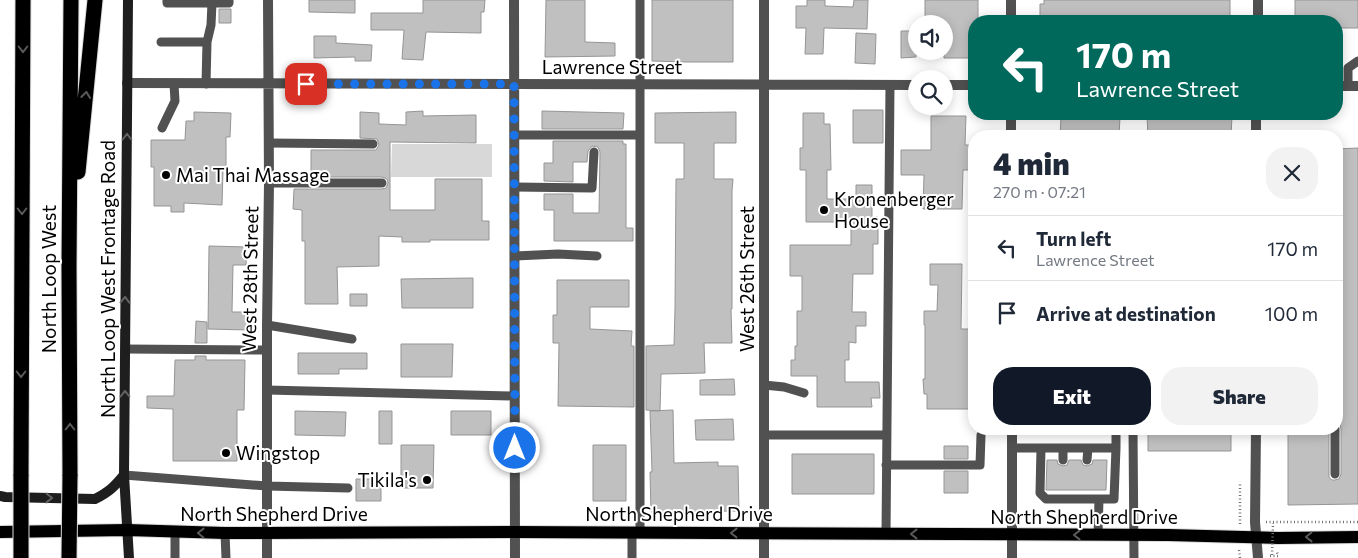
<!DOCTYPE html>
<meta charset="utf-8">
<style>
body{margin:0;font-family:Commissioner,sans-serif;background:#f2f2f3;color:#1f2937;height:100vh;display:flex;flex-direction:column;font-size:19px;white-space:nowrap}
*{box-sizing:border-box;margin:0}
p{font-size:16px;color:#747a83}
.icon{flex:none;width:28px;height:28px;fill:none;stroke:currentColor;stroke-width:2;stroke-linecap:round;stroke-linejoin:round}
.map{position:relative;flex:1;overflow:hidden}
.drawer{position:absolute;left:968px;top:130px;width:375px;height:305px;display:flex;flex-direction:column;background:#fff;border-radius:20px;box-shadow:0 2px 12px #0003}
.drawer>*{flex:none}
.top-card{position:absolute;left:968px;top:15px;width:375px;height:105px;border-radius:20px;box-shadow:0 2px 12px #0003;background:#00695c;color:#fff;overflow:hidden}
.buttons{position:absolute;left:908px;top:15px;display:grid;gap:10px}
.buttons a{display:grid;place-items:center;width:45px;height:45px;border-radius:50%;background:#fff;box-shadow:0 2px 12px #0003;font-size:25px}
.pin{position:absolute;display:grid;place-items:center;width:42px;height:42px;color:#fff;margin:-21px;border-radius:10px;box-shadow:0 2px 8px #0006}
.me{position:absolute;width:55px;margin:-28px;rotate:0deg;stroke-linejoin:round;filter:drop-shadow(0 0 4px #0008)}
.turn{display:flex;align-items:center;gap:18px;height:105px;padding:0 25px;font-size:22px}
.turn .icon{width:65px;height:65px;stroke-width:2.5}
.turn b{display:block;font-size:35px;line-height:42px}
.round{display:grid;place-items:center;flex:none;width:52px;height:52px;border-radius:20px;background:#f2f2f3}
.summary{display:flex;align-items:center;justify-content:space-between;height:85px;padding:0 25px}
h1{font-size:30px;font-weight:800;line-height:38px}
.action{display:flex;gap:10px;margin-top:auto;padding:10px 25px}
.action a{flex:1;height:58px;border-radius:20px;background:#111827;color:#fff;font-size:20px;font-weight:800;line-height:58px;text-align:center}
.action a+a{background:#f2f2f3;color:#1f2937}
ul{padding:0;list-style:none}
li{display:flex;align-items:center;gap:15px;height:65px;padding:0 25px;border-top:1px solid #e0e1e3}
li div{flex:1}
li b{display:block;font-size:19px}
li em{font-style:normal}
.map>svg:first-child{display:block}
.green{fill:#d8d8d8}
.building{fill:#c0c0c0;stroke:#959595}
.lines{fill:none;stroke-linecap:round;stroke-linejoin:round}
.primary-casing{stroke:#dbdbdb;stroke-width:14}
.motorway-casing{stroke:#dbdbdb;stroke-width:17}
.path{stroke:#737373;stroke-width:2.5;stroke-dasharray:1 2.5;stroke-linecap:butt}
.service{stroke:#515151;stroke-width:9}
.minor{stroke:#515151;stroke-width:10}
.tertiary{stroke:#515151;stroke-width:10}
.secondary{stroke:#1e1e1e;stroke-width:10}
.primary{stroke:#000;stroke-width:12}
.motorway{stroke:#000;stroke-width:15}
.motorway-bridge-casing{stroke:#dbdbdb;stroke-width:17;stroke-linecap:butt}
.path-bridge{stroke:#737373;stroke-width:2.5;stroke-dasharray:1 2.5;stroke-linecap:butt}
.motorway-bridge{stroke:#000;stroke-width:15}
.oneway{stroke:#595959}
.oneway2{stroke:#626262}
.route{stroke:#1a73e8;stroke-width:9;stroke-dasharray:0 16.2}
.poi-dot{fill:#000;stroke:#fff;stroke-width:2}
.labels{text-anchor:middle;stroke-width:4;stroke-linejoin:round;paint-order:stroke}
.street-label{font-size:19px;fill:#000;stroke:#fff}
.poi-label{font-size:19px;fill:#000;stroke:#fff;text-anchor:start}
</style>
<div class="map">
<svg width="1358" height="558" viewBox="0 0 1358 558">
<rect width="100%" height="100%" fill="#fff"/>
<path class="green" d="M392,144H492V177H391Z"/>
<path class="building" d="M309,0H355V13L309,12Z
M423,0H485L484,12H481V33L426,32L423,60L402,59L404,30H371V13H423Z
M546,0H585V42L615,43V56L545,57Z
M652,0H733V62H684L652,61Z
M807,0H825V6L853,7L854,0H868L867,29L824,28L823,54H805L806,28H796V6H807Z
M925,0H978V21H974V58H944V24H925Z
M1044,0H1230V21H1044V18H1040V4H1044Z
M1295,0H1358V28H1336V21H1295Z
M219,9H231V23H219Z
M901,31H916V57L901,58Z
M856,33L876,34L875,64L855,63Z
M314,36H336V43L372,45L371,61H355V57L314,58Z
M853,110H883V143H853Z
M423,111V116L476,115V143L390,142V210H435V179H482V221H489V240H430V242H402V237L379,236V266L337,267L338,304H305V241H302V210L293,209L294,189H382L386,188L388,183L387,179L382,177H311V150H376L379,145L377,139L360,138V112L379,113V124L406,125V112Z
M542,111L624,113L623,129H542Z
M194,112L231,113L230,137H226V170H223L222,205L184,203V212H171V206H154V167H151V140H185L186,121H194Z
M736,112V143H714V179H733L732,191V309H731L732,343H704L705,373L661,374L660,411L646,410V346L674,345L675,309L676,179H684V143H655V113Z
M803,113H824V124H830L831,170H827V199H856V185H872V217H878V244H873V274H853L852,312H866V326H856V343L849,342V360H845V382H879L880,398H871L872,407H817V376H791V360H795V346H797V311H802V276H790V245H851V222H806V170H800V148H803Z
M931,116H966L965,145H974V170H963L962,209H923L924,175H901V150H931Z
M1081,116L1120,117L1119,136H1060L1061,117L1081,118Z
M1147,116H1232L1231,136H1148Z
M553,141H623V144H626V228H633V241H554V210H544V194H573V213H599L600,152L598,147L592,146L588,151L587,162H573V182L544,181V163H553Z
M1358,148V504L1288,505V429H1329V477L1332,480H1335L1339,479L1341,474V429L1340,425L1336,423V149Z
M209,246L247,247L246,265H233L232,312H249L248,330L208,329Z
M930,264H962L961,329H974V409H927V394H924L923,379H925V325H924V311H937L938,285H930Z
M473,278V308H402L401,279Z
M557,280H629V307H590V329L632,331L631,346H634V407L558,406L559,343H553V315H557Z
M350,294H367V306H350Z
M196,321L207,322V343H195Z
M401,344H453L452,377H401Z
M298,353H367V369H339V374H298Z
M195,356H206V360H245L244,410H237V461H173V409L147,408V396H174L175,360H195Z
M734,379L735,395H700V380Z
M673,410L674,463L718,462V466H738L739,511L651,512L650,472H652L650,411Z
M295,411L346,412L345,436L295,435Z
M379,411H392V444H379Z
M451,411H491V435H451Z
M733,419L734,440H696L695,420Z
M1148,429H1231V451H1148Z
M401,445H434L433,488H401Z
M593,445H626V501H593Z
M944,446H968V459H944Z
M792,454H874V494H792Z
M1047,460H1057L1058,464L1063,466L1067,465L1069,460H1081L1083,465L1087,466L1092,464L1093,460H1107L1106,490H1046Z
M944,471H968V493H944Z
M356,479H381V501H356Z"/>
<g class="lines">
<g class="primary-casing">
<path id="primary" d="M0,532L127,530L225,533L515,532L1168,535L1278,538L1358,537"/>
</g>
<g class="motorway-casing">
<path id="motorway" d="M78,172L95,0
M21,476L23,0
M70,476L69,266L71,0"/>
</g>
<path class="path" d="M197,515L208,518
M1266,522H1358
M1240,524V484
M1239,550L1240,558
M1270,556H1278L1277,552"/>
<path class="service" d="M167,0V3H229V0
M640,0V533
M161,42H207
M206,84L207,42L211,25L212,3
M1348,86V68L1358,61
M162,128L175,101L174,84
M515,135H640
M269,143L373,144
M269,183H382
M515,187L592,188L594,152
M515,256L558,254L597,256
M267,325L352,339
M125,349L267,350
M764,385L784,387L804,393
M267,390L515,396
M1133,429L1134,558
M764,435H887
M1012,448H1116L1114,499H1046L1040,493L1041,448
M1063,448V460
M1116,448V429
M1087,460L1088,448
M886,465H980L981,435
M1335,474V429
M124,475L267,486L348,488
M175,532V558
M225,533L226,558
M886,534L890,85
M1098,535L1099,499
M632,558V533"/>
<path class="minor" d="M514,0L515,558
M1011,0V21
M127,83L916,85
M944,85H974
M1336,86H1358
M1011,114V136
M1012,429V558
M267,558V325L269,183L268,0
M764,558V0"/>
<path class="tertiary" d="M1258,21V0
M1256,114V136
M1256,429L1255,522L1258,558"/>
<path class="secondary" d="M128,0L124,475L129,558
M0,496L5,497L95,499C109,492 114,487 124,475"/>
<use href="#primary" class="primary"/>
<use href="#motorway" class="motorway"/>
<g class="motorway-bridge-casing">
<path id="motorway-bridge" d="M21,558V476
M69,558L70,476"/>
</g>
<path class="path-bridge" d="M1272,555L1273,523"/>
<use href="#motorway-bridge" class="motorway-bridge"/>
</g>
<defs><path id="oneway-chevron" d="M-2-3.5L2.5 0L-2 3.5" fill="none" stroke-width="1.6" stroke-linecap="round" stroke-linejoin="round" transform="scale(1.25)"/></defs>
<g class="oneway">
<use href="#oneway-chevron" transform="translate(23 49) rotate(90)"/>
<use href="#oneway-chevron" transform="translate(86 95) rotate(-84)"/>
<use href="#oneway-chevron" transform="translate(22 211) rotate(90)"/>
<use href="#oneway-chevron" transform="translate(21 374) rotate(90)"/>
<use href="#oneway-chevron" transform="translate(70 427) rotate(-90)"/>
<use href="#oneway-chevron" transform="translate(201 533) rotate(-179)"/>
<use href="#oneway-chevron" transform="translate(734 533) rotate(180)"/>
<use href="#oneway-chevron" transform="translate(914 534) rotate(-180)"/>
<use href="#oneway-chevron" transform="translate(1077 535) rotate(180)"/>
<use href="#oneway-chevron" transform="translate(1309 537) rotate(179)"/>
</g>
<g class="oneway2">
<use href="#oneway-chevron" transform="translate(127 137) rotate(-90)"/>
<use href="#oneway-chevron" transform="translate(125 300) rotate(-89)"/>
<use href="#oneway-chevron" transform="translate(125 394) rotate(-90)"/>
<use href="#oneway-chevron" transform="translate(49 498) rotate(1)"/>
</g>
<g class="lines">
<path class="route" d="M306,84H514L515,448"/>
</g>
<g class="poi-dot">
<circle cx="166" cy="175" r="5"/>
<circle cx="824" cy="210" r="5"/>
<circle cx="226" cy="453" r="5"/>
<circle cx="427" cy="480" r="5"/>
</g>
<g class="labels">
<g class="street-label">
<text x="612" y="74">Lawrence Street</text>
<text transform="translate(49 279) rotate(-90)" y="7">North Loop West</text>
<text transform="translate(108 279) rotate(-90)" y="7">North Loop West Frontage Road</text>
<text transform="translate(250 279) rotate(-89)" y="7">West 28th Street</text>
<text transform="translate(747 279) rotate(-90)" y="7">West 26th Street</text>
<text x="274" y="521">North Shepherd Drive</text>
<text x="679" y="521">North Shepherd Drive</text>
<text x="1084" y="524">North Shepherd Drive</text>
</g>
<g class="poi-label">
<text x="176" y="182">Mai Thai Massage</text>
<text x="834" y="206">Kronenberger<tspan x="834" dy="22">House</tspan></text>
<text x="236" y="460">Wingstop</text>
<text x="417" y="487" text-anchor="end">Tikila's</text>
</g>
</g>
</svg>
<div class="buttons">
<a><svg class="icon" aria-label="sound" viewBox="0 0 24 24"><path d="M4 9h4l5-4v14l-5-4H4zM17 9q2 3 0 6"/></svg></a>
<a><svg class="icon" aria-label="search" viewBox="0 0 24 24"><circle cx="10" cy="10" r="6"/><path d="M15 15l6 6"/></svg></a>
</div>
<div class="pin" style="left:306px;top:84px;background:#d93025"><svg class="icon" aria-label="arrive" viewBox="0 0 24 24"><path d="M6 21V4h12l-3 4 3 4H6"/></svg></div>
<svg class="me" style="left:515px;top:448px" viewBox="-20 -20 40 40"><circle r="17" fill="#1a73e8" stroke="#fff" stroke-width="3"/><path d="M0-11L8 9 0 5-8 9z" fill="#fff"/></svg>
<div class="top-card">
<div class="turn"><svg class="icon" aria-label="left" viewBox="0 0 24 24"><path d="M17 20v-9H6M10 6l-5 5 5 5"/></svg><div><b>170 m</b>Lawrence Street</div></div>
</div>
<section class="drawer">
<div class="summary"><div><h1>4 min</h1><p>270 m · 07:21</p></div><a class="round"><svg class="icon" aria-label="close" viewBox="0 0 24 24"><path d="M6 6l12 12M18 6L6 18"/></svg></a></div>
<ul>
<li><svg class="icon" aria-label="left" viewBox="0 0 24 24"><path d="M17 20v-9H6M10 6l-5 5 5 5"/></svg><div><b>Turn left</b><p>Lawrence Street</p></div><em>170 m</em></li>
<li><svg class="icon" aria-label="arrive" viewBox="0 0 24 24"><path d="M6 21V4h12l-3 4 3 4H6"/></svg><div><b>Arrive at destination</b></div><em>100 m</em></li>
</ul>
<div class="action"><a>Exit</a><a>Share</a></div>
</section>
</div>
